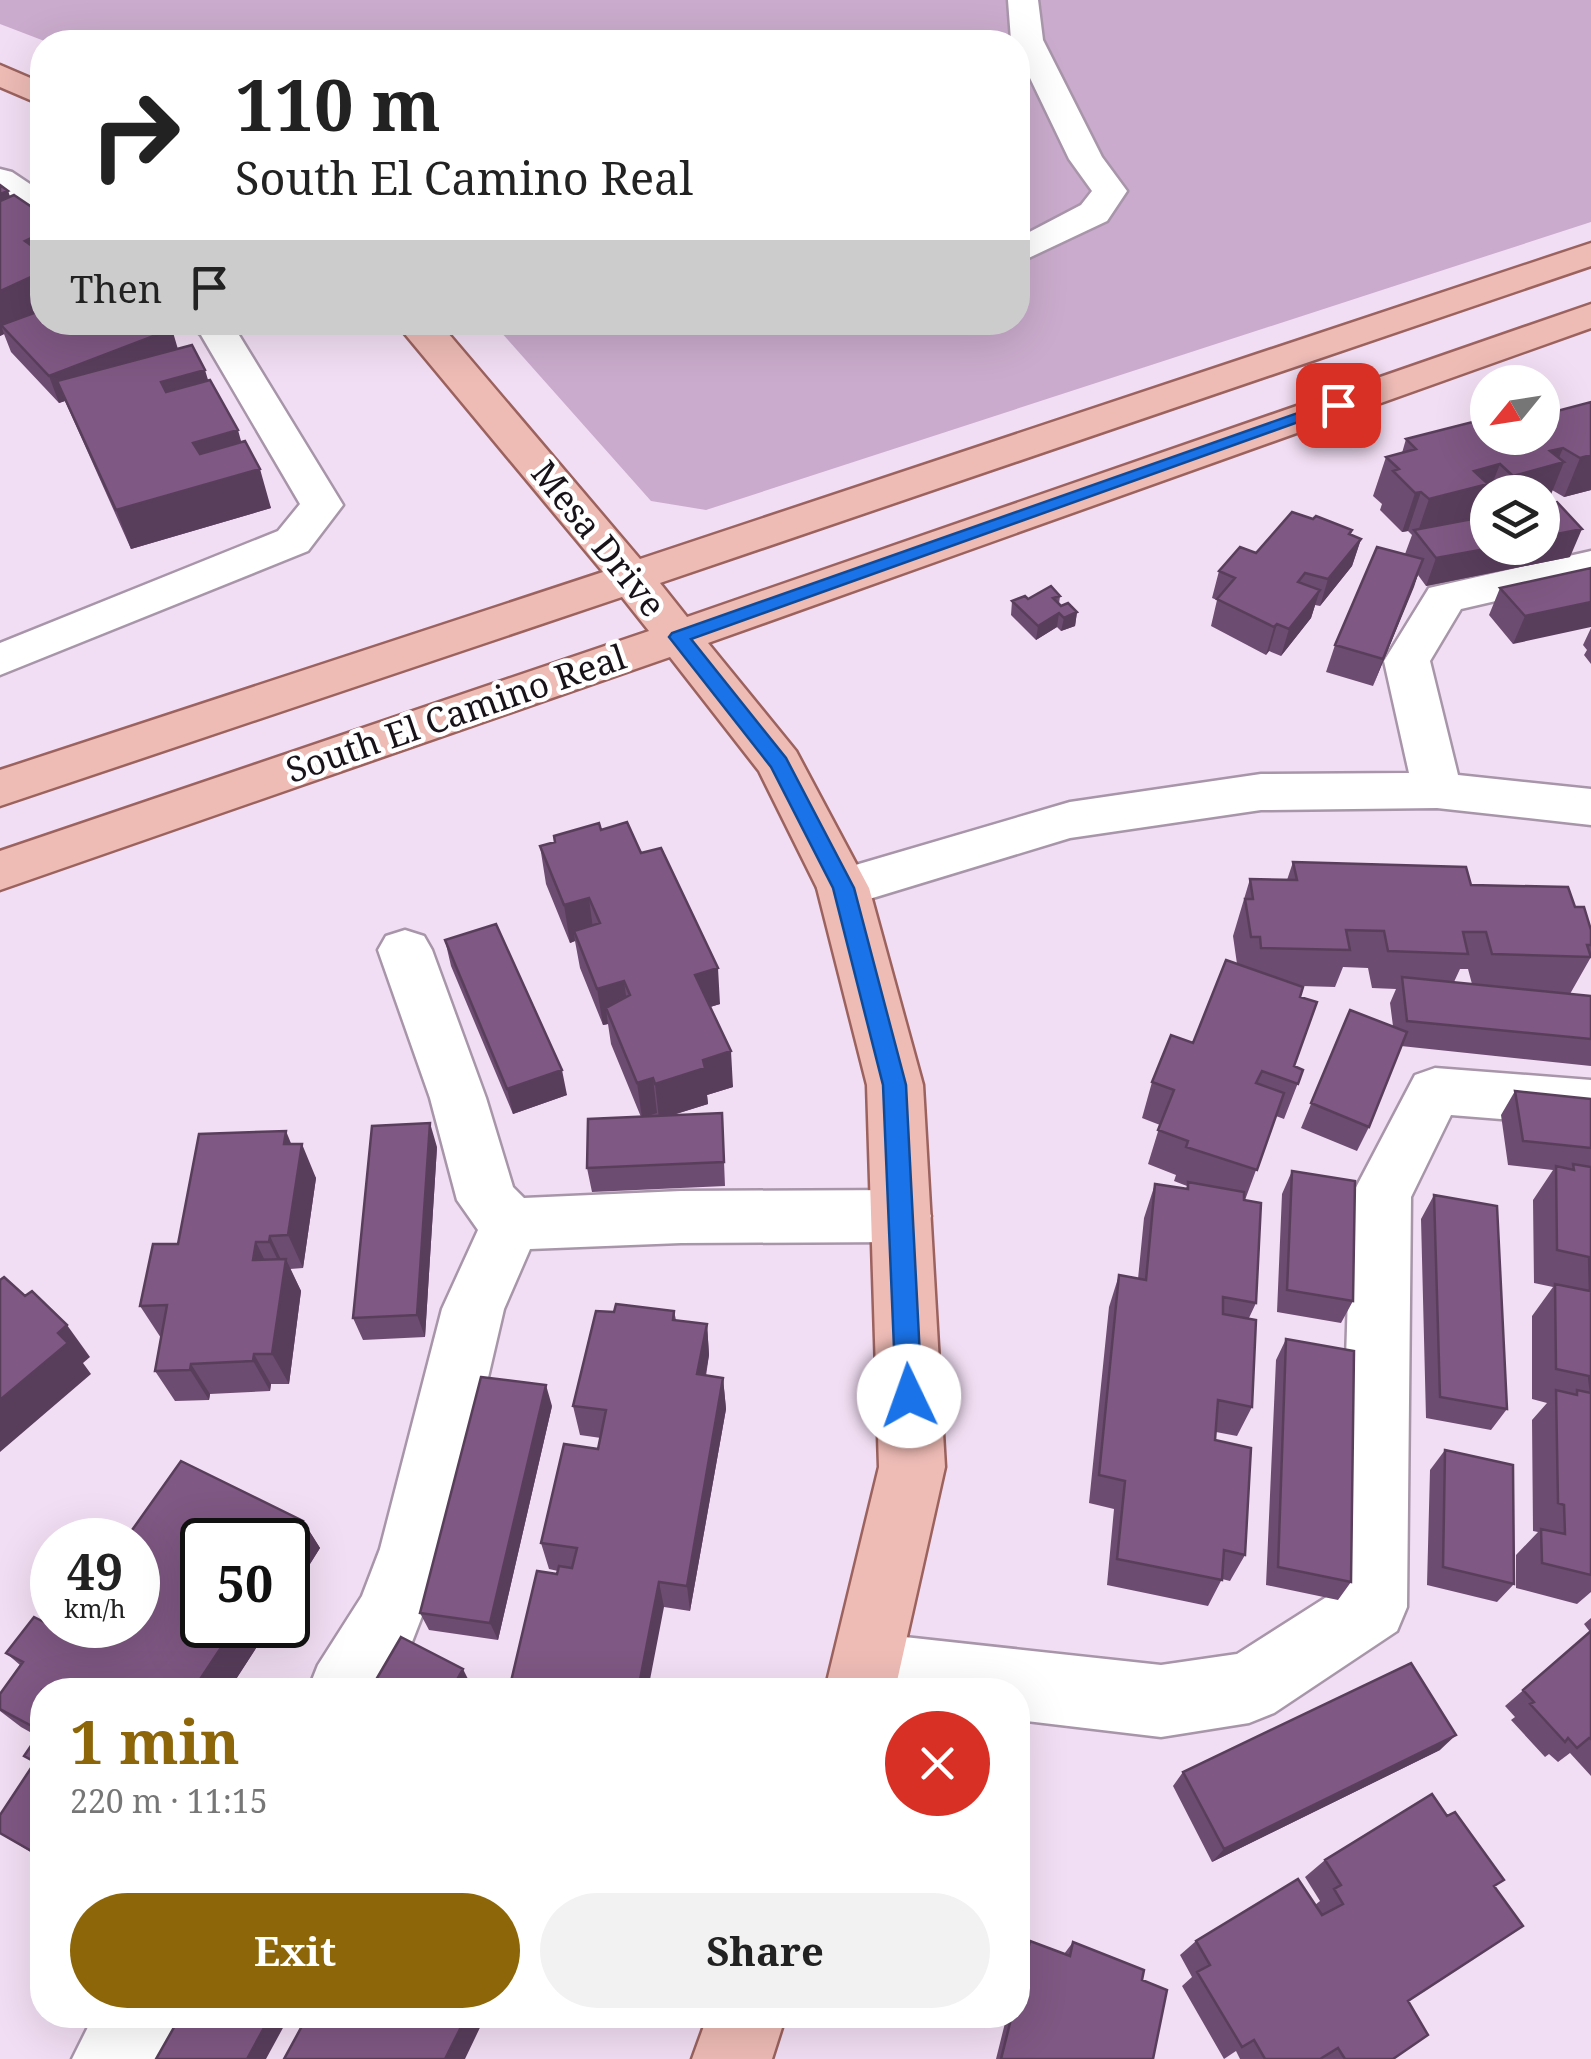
<!DOCTYPE html>
<meta charset="utf-8">
<style>
body{margin:0;font-family:"Noto Serif",serif;background:#f2f2f2;color:#222;height:100vh;display:flex;flex-direction:column;font-size:38px;white-space:nowrap}
*{box-sizing:border-box;margin:0}
p{font-size:32px;color:#767676}
.icon{flex:none;width:55px;height:55px;fill:none;stroke:currentColor;stroke-width:2;stroke-linecap:round;stroke-linejoin:round}
.map{position:relative;flex:1;overflow:hidden}
.details{position:absolute;left:30px;top:1678px;width:1000px;height:350px;display:flex;flex-direction:column;background:#fff;border-radius:40px;box-shadow:0 10px 40px #0002}
.details>*{flex:none}
.top-card{position:absolute;left:30px;top:30px;width:1000px;height:305px;border-radius:40px;box-shadow:0 10px 40px #0002;background:#fff;color:#222;overflow:hidden}
.needle{width:65px;rotate:240deg}
.tools{position:absolute;left:1470px;top:365px;display:grid;gap:20px}
.tools a{display:grid;place-items:center;width:90px;height:90px;border-radius:50%;background:#fff;box-shadow:0 10px 40px #0002;font-size:50px}
.speed{position:absolute;left:30px;top:1518px;display:flex;gap:20px;font-size:50px;font-weight:700;text-align:center}
.speed>*{display:grid;place-content:center;width:130px;height:130px;border-radius:50%;background:#fff;box-shadow:0 10px 40px #0002;line-height:1}
.speed small{font-size:25px;font-weight:400}
.speed .limit{border:5px solid #111;border-radius:15px;background:#fff;color:#111}
.pin{position:absolute;display:grid;place-items:center;width:85px;height:85px;color:#fff;margin:-42px;border-radius:20px;box-shadow:0 5px 15px #0006}
.me{position:absolute;width:110px;margin:-55px;rotate:357deg;stroke-linejoin:round;filter:drop-shadow(0 0 8px #0008)}
.turn{display:flex;align-items:center;gap:35px;height:210px;padding:0 40px;font-size:45px}
.turn .icon{width:130px;height:130px;stroke-width:2.5}
.turn b{display:block;font-size:70px;line-height:85px}
.then{display:flex;align-items:center;height:95px;padding:0 40px;background:#0003;gap:20px;font-size:38px}
.round{display:grid;place-items:center;flex:none;width:105px;height:105px;border-radius:52px;background:#f2f2f2}
.headline{display:flex;align-items:center;justify-content:space-between;height:170px;padding:0 40px}
h1{font-size:60px;font-weight:700;line-height:75px;color:#8d6609}
.primary-button{display:flex;gap:20px;margin-top:auto;padding:20px 40px}
.primary-button a{flex:1;height:115px;border-radius:60px;background:#8d6609;color:#fff;font-size:40px;font-weight:700;line-height:115px;text-align:center}
.primary-button a+a{background:#f2f2f2;color:#222}
.map>svg:first-child{display:block}
.green{fill:#caabcd}
.lines{fill:none;stroke-linecap:round;stroke-linejoin:round}
.minor-casing{stroke:#a895aa;stroke-width:5}
.major-casing{stroke:#9b625e;stroke-width:5}
.minor{fill:#fff;fill-rule:evenodd}
.major{fill:#eebbb5;fill-rule:evenodd}
.wall{fill:#6d4c71;fill-rule:evenodd}
.shaded-wall{fill:#593e5c}
.building{fill:#7f5883;stroke:#593e5c;stroke-width:2.5}
.route{fill:#1a73e8;stroke:#114b97;stroke-width:2.5}
.labels{text-anchor:middle;stroke-width:9;stroke-linejoin:round;paint-order:stroke}
.street-label{font-size:35px;fill:#181219;stroke:#fff}
</style>
<div class="map">
<svg width="1591" height="2059" viewBox="0 0 1591 2059">
<rect width="100%" height="100%" fill="#f2def4"/>
<path class="green" d="M0,0H1591V222L706,510L651,501L493,323L1018,322V42H47L0,24Z"/>
<g class="lines">
<g class="minor-casing">
<path id="minor" d="M1008,0H1038L1043,40L1102,157L1127,191L1107,221L1018,263V238L1081,205L1092,191L1069,159L1018,53V42L1011,40Z
M0,169L12,172L42,192V218L30,215L0,195Z
M188,322H231L343,505L308,551L0,675V643L278,531L300,504L201,335Z
M1591,551V579L1461,609L1430,661L1458,775L1591,789V825L1437,808L1261,810L1070,838L843,907L825,902L817,888L825,874L1070,802L1261,774L1409,773L1384,661L1429,588Z
M405,930L424,936L432,950L486,1098L513,1187L524,1198L681,1191L901,1190L922,1198L931,1216L922,1234L901,1242L681,1243L530,1249L504,1309L448,1549L412,1642L383,1690H308L318,1665L362,1596L380,1549L442,1309L478,1230L457,1200L430,1098L378,950L386,936Z
M1435,1068L1591,1080V1126L1451,1115L1411,1197L1407,1607L1397,1631L1274,1713L1249,1723L1161,1737L1018,1720V1690H842L833,1668L843,1643L868,1633L1161,1665L1237,1654L1339,1589L1351,1197L1415,1075Z
M94,2015H179L158,2059H72Z"/>
</g>
<g class="major-casing">
<path id="major" d="M0,65L42,83V105L0,87Z
M1591,243V266L660,583L687,617L1591,304V328L708,643L796,751L869,888L923,1085L945,1467L895,1690H825L879,1467L867,1085L817,888L759,771L670,657L0,890V851L649,631L622,597L0,806V770L603,572L395,322H438L442,326L640,559Z
M708,2015H786L772,2059H692Z"/>
</g>
<use href="#minor" class="minor"/>
<use href="#major" class="major"/>
</g>
<path class="wall" d="M8,191L42,322L178,349L208,381L241,442L271,508L131,549L65,401L59,403L11,352L4,334L0,336Z
M1591,402V490L1564,497L1552,490L1548,502L1542,503V492H1488V506L1485,503L1480,505L1475,518L1570,557L1426,586L1418,575L1373,686L1326,672L1335,645L1405,554L1412,535L1408,531L1402,532L1380,510L1382,504L1373,496L1386,457L1402,453L1406,439L1488,438Z
M1313,519L1352,530L1351,535L1361,539L1352,566L1320,606L1315,605L1311,618L1281,656L1269,651L1266,655L1211,626L1217,600L1212,598L1219,571L1256,553Z
M1591,568L1513,644L1489,615L1500,588Z
M1060,596L1059,604L1061,606L1077,612L1075,626L1061,631L1057,627L1036,640L1011,615L1012,601Z
M1591,628V664L1584,655L1587,650L1583,645Z
M601,830L641,853L720,1004L710,1007L733,1087L707,1095L708,1104L670,1116L722,1113L725,1186L592,1192L587,1168L641,1117L611,1044L608,1024L603,1025L580,968L575,941L570,943L546,884L540,846Z
M1293,862L1471,885L1575,907L1591,930V957L1570,994L1591,996V1066L1401,1046L1369,1127L1357,1151L1301,1128L1350,1010L1393,1026L1390,1003L1396,989L1372,988L1368,968L1343,967L1335,987L1302,986L1300,997L1294,1066L1303,1070L1284,1119L1276,1116L1245,1200L1256,1303L1249,1318L1252,1407L1237,1436L1216,1432L1215,1440L1245,1555L1230,1581L1222,1579L1208,1606L1107,1585L1114,1509L1089,1503L1109,1307L1119,1275L1138,1279L1144,1218L1155,1184L1186,1189L1187,1186L1174,1181L1176,1175L1148,1164L1160,1125L1142,1118L1152,1082L1193,1043L1237,964L1233,936L1250,879L1287,880ZM1460,969H1468L1472,984L1454,982Z
M445,940L567,1095L513,1114L451,966Z
M1515,1091L1591,1099V1592L1577,1604L1516,1588V1555L1538,1532L1533,1531L1532,1420L1547,1403L1532,1399V1316L1553,1287L1534,1283L1533,1200L1553,1170L1508,1165L1501,1115Z
M291,1144L316,1178L303,1268L290,1269L301,1291L289,1384H271L270,1391L210,1394L209,1400L175,1401L155,1371L161,1338L140,1306L178,1244Z
M437,1147L425,1337L363,1340L353,1318Z
M1292,1171L1353,1301L1341,1323L1277,1312L1282,1194Z
M1434,1195L1507,1409L1491,1430L1426,1418L1421,1219Z
M674,1311L676,1320L707,1324L709,1355L706,1376L723,1378L726,1409L690,1611L664,1607L557,1574L558,1571L549,1569L541,1543L598,1449L601,1438L580,1435L573,1406L614,1312Z
M1286,1339L1351,1582L1338,1600L1266,1585L1276,1360Z
M552,1406L498,1640L429,1630L420,1613Z
M1445,1450L1514,1584L1497,1602L1427,1585L1430,1470Z
M303,1521L320,1548L288,1599V1540L202,1625H271L229,1690H42V1859L0,1833L34,1763L24,1756L37,1736L21,1727L0,1711V1694L20,1665L6,1653Z
M1591,1618V1776L1570,1753L1558,1762L1549,1754L1545,1757L1511,1720L1515,1717L1505,1706L1590,1632L1584,1624Z
M1440,1750L1212,1862L1173,1786L1183,1772Z
M1325,1860L1495,1886L1408,2001L1393,2059H1240L1236,2051L1224,2059L1182,1986L1192,1977L1180,1955L1196,1941L1315,1905L1320,1901L1305,1877Z
M1030,1941L1064,1954L1073,1942L1142,1980L1153,2059H996L1007,2015H1018V1971L1021,1956Z"/>
<path class="shaded-wall" d="M8,191L22,229L0,238V194Z
M42,233V317L1,325L4,334L0,336V291L25,241Z
M172,329L180,356L57,381L65,401L59,403L49,376Z
M205,370L217,409L174,421L161,382Z
M238,430L249,470L206,482L193,443Z
M1563,448L1556,465L1564,462L1548,502L1542,503V492H1506L1513,476L1550,451Z
M1591,455V490L1564,497L1580,458Z
M1500,464L1489,492H1488L1485,503L1480,505L1473,523L1417,534L1429,499L1474,471Z
M260,469L271,508L131,549L116,510Z
M1421,492L1408,531L1402,532L1415,493Z
M1582,529L1570,557L1426,586L1436,558L1491,548H1542V537Z
M1361,539L1352,566L1320,606L1328,579Z
M1423,559L1414,587L1373,686L1383,659Z
M1320,590L1311,618L1281,656L1289,629Z
M1591,602V627L1513,644L1525,616Z
M1077,612L1075,626L1061,631L1064,618Z
M1059,613L1057,627L1036,640L1038,626Z
M1277,624L1269,651L1266,655L1274,627Z
M589,898L594,936L574,931L575,941L570,943L564,905Z
M718,968L720,1004L697,1011L695,975Z
M624,981L629,1017L606,1008L608,1024L603,1025L597,989Z
M731,1051L733,1087L707,1095L708,1104L659,1119L655,1084L703,1060Z
M562,1070L567,1095L513,1114L507,1089Z
M653,1078L657,1113L642,1118L637,1083Z
M430,1123L437,1147L425,1337L417,1315Z
M286,1131L299,1163L302,1144L316,1178L303,1268L288,1235L284,1144Z
M270,1236L284,1266L286,1259L301,1291L289,1384L272,1354L284,1273L269,1242Z
M256,1242L272,1275L253,1260Z
M707,1324L709,1355L700,1404L697,1374Z
M67,1325L90,1357L83,1363L91,1374L0,1452V1400L58,1333Z
M254,1354L271,1384L270,1391L253,1361Z
M191,1364L210,1394L209,1400L190,1370Z
M723,1378L726,1409L690,1611L687,1586Z
M546,1385L552,1406L498,1640L490,1623Z
M303,1521L320,1548L288,1599V1545Z
M659,1582L664,1607L648,1690H638Z
M236,1625H271L229,1690H193Z
M463,1669L471,1685L468,1690H451Z
M1456,1735L1440,1750L1212,1862L1224,1849Z
M271,2015H290L266,2059H247Z
M467,2015H486L465,2059H445Z"/>
<path class="building" d="M0,185L8,191L0,194Z
M14,195L42,214V233L25,241L35,248L42,245V272L0,291V201Z
M42,310V322H165L172,329L49,376L1,325Z
M192,345L205,370L161,382L166,392L210,380L238,430L193,443L200,454L245,441L260,469L116,510L57,381Z
M1591,402V455L1580,458L1563,448L1550,451L1564,462L1513,476L1500,464L1474,471L1488,484L1429,499L1421,492L1415,493L1393,471L1399,469L1386,457L1416,449L1406,439L1488,418V438H1542V415Z
M1557,502L1582,529L1542,537V505Z
M1292,512L1313,519L1316,516L1352,530L1349,534L1361,539L1328,579L1305,573L1298,582L1320,590L1289,629L1277,624L1274,627L1217,599L1235,578L1219,571L1240,547L1256,553Z
M1488,516V548H1491L1436,558L1414,530Z
M1377,547L1423,559L1383,659L1335,645Z
M1591,568V602L1525,616L1500,588Z
M1051,586L1060,596L1053,598L1061,606L1068,603L1077,612L1064,618L1059,613L1038,626L1012,601L1025,596L1028,599Z
M627,822L641,853L661,848L718,968L695,975L731,1051L703,1060L705,1068L655,1084L653,1078L637,1083L606,1008L630,995L624,981L597,989L574,931L600,923L589,898L564,905L540,846L555,842L554,836L599,823L601,830Z
M1293,862L1466,867L1471,885L1568,887L1575,907H1584L1591,930V945H1587L1591,957L1492,954L1486,932H1463L1468,954L1388,951L1384,931L1346,930L1350,950L1261,948L1260,937H1251L1245,899H1253L1250,879L1297,880Z
M496,924L562,1070L507,1089L445,940Z
M1226,960L1303,987L1300,997L1317,1002L1294,1066L1303,1070L1298,1084L1262,1071L1256,1083L1284,1093L1257,1170L1186,1147L1188,1141L1158,1130L1174,1090L1152,1082L1171,1035L1193,1043Z
M1402,977L1591,996V1039L1407,1021Z
M1350,1010L1407,1032L1369,1127L1311,1103Z
M1515,1091L1591,1099V1148L1523,1141Z
M722,1113L724,1162L587,1168L588,1119Z
M430,1123L417,1315L353,1318L372,1126Z
M286,1131L284,1144H302L288,1235L270,1236L269,1242H256L253,1260L286,1259L272,1354H254L253,1361L191,1364L190,1370L155,1371L167,1305L140,1306L153,1244H178L199,1134Z
M1573,1164L1591,1167V1575L1542,1563L1541,1529L1565,1534L1564,1505L1558,1503L1556,1390L1577,1395V1390L1591,1393L1589,1376L1556,1369L1555,1284L1590,1291L1589,1257L1557,1250L1556,1166L1574,1170Z
M1292,1171L1355,1181L1353,1301L1287,1290Z
M1188,1182L1244,1192V1200L1261,1203L1256,1303L1223,1297V1314L1256,1320L1252,1407L1218,1400L1215,1440L1251,1448L1245,1555L1224,1550L1222,1580L1117,1559L1125,1481L1099,1475L1119,1275L1146,1280L1155,1184L1188,1189Z
M1434,1195L1497,1206L1507,1409L1440,1397Z
M4,1277L25,1296L32,1291L67,1325L58,1333L68,1343L0,1400V1280Z
M616,1304L674,1311L673,1320L707,1324L697,1374L723,1378L687,1586L659,1582L638,1690H509L537,1571L557,1574L559,1566L572,1568L577,1548L541,1543L564,1444L598,1449L606,1410L573,1406L596,1311L614,1312Z
M1286,1339L1354,1351L1351,1582L1278,1567Z
M481,1377L546,1385L490,1623L420,1613Z
M1445,1450L1513,1465L1514,1584L1443,1567Z
M181,1461L303,1521L288,1545V1540H202V1625H236L193,1690H42V1857L0,1833V1815L35,1762L24,1756L41,1731L0,1709V1694L23,1662L6,1653L34,1617L48,1624L52,1618V1625H138V1540H125Z
M1591,1631V1739L1589,1738L1577,1748L1568,1738L1565,1742L1530,1704L1534,1702L1523,1690Z
M401,1637L463,1669L451,1690H370Z
M1411,1663L1456,1735L1224,1849L1183,1772Z
M1432,1794L1447,1816L1455,1812L1504,1880L1494,1886L1523,1926L1408,2001L1428,2035L1393,2059H1345L1338,2048L1320,2059H1265L1254,2040L1242,2047L1197,1972L1210,1965L1196,1941L1298,1879L1322,1915L1343,1904L1334,1889L1341,1885L1325,1860Z
M1030,1941L1070,1956L1073,1942L1144,1970L1142,1980L1167,1990L1153,2059H1001L1012,2015H1018V1993Z
M181,2015H271L247,2059H156Z
M308,2015H467L445,2059H284Z"/>
<path class="route" d="M1332,401L1346,405L691,639L786,758L854,888L906,1085L922,1396L918,1404L909,1408L899,1404L896,1396L883,1085L833,888L771,767L669,637L672,633Z"/>
<g class="labels">
<g class="street-label">
<text transform="translate(598 539) rotate(51)" y="12">Mesa Drive</text>
<text transform="translate(456 714) rotate(-19)" y="12">South El Camino Real</text>
</g>
</g>
</svg>
<div class="tools">
<a><svg class="needle" viewBox="-14 -14 28 28"><path d="M0-13l5 13h-10z" fill="#e53935"/><path d="M0 13l5-13h-10z" fill="#767676"/></svg></a>
<a><svg class="icon" aria-label="layers" viewBox="0 0 24 24"><path d="M12 4l9 5-9 5-9-5zM3 14l9 5 9-5"/></svg></a>
</div>
<div class="speed"><div>49<small>km/h</small></div><div class="limit">50</div></div>
<div class="pin" style="left:1338px;top:405px;background:#d93025"><svg class="icon" aria-label="arrive" viewBox="0 0 24 24"><path d="M6 21V4h12l-3 4 3 4H6"/></svg></div>
<svg class="me" style="left:909px;top:1396px" viewBox="-20 -20 40 40"><circle r="19" fill="#fff"/><path d="M0-13L10 11 0 6-10 11z" fill="#1a73e8"/></svg>
<div class="top-card">
<div class="turn"><svg class="icon" aria-label="right" viewBox="0 0 24 24"><path d="M7 20v-9h11M14 6l5 5-5 5"/></svg><div><b>110 m</b>South El Camino Real</div></div>
<div class="then">Then<svg class="icon" aria-label="arrive" viewBox="0 0 24 24"><path d="M6 21V4h12l-3 4 3 4H6"/></svg></div>
</div>
<section class="details">
<div class="headline"><div><h1>1 min</h1><p>220 m · 11:15</p></div><a class="round" style="background:#d93025;color:#fff"><svg class="icon" aria-label="close" viewBox="0 0 24 24"><path d="M6 6l12 12M18 6L6 18"/></svg></a></div>
<div class="primary-button"><a>Exit</a><a>Share</a></div>
</section>
</div>
